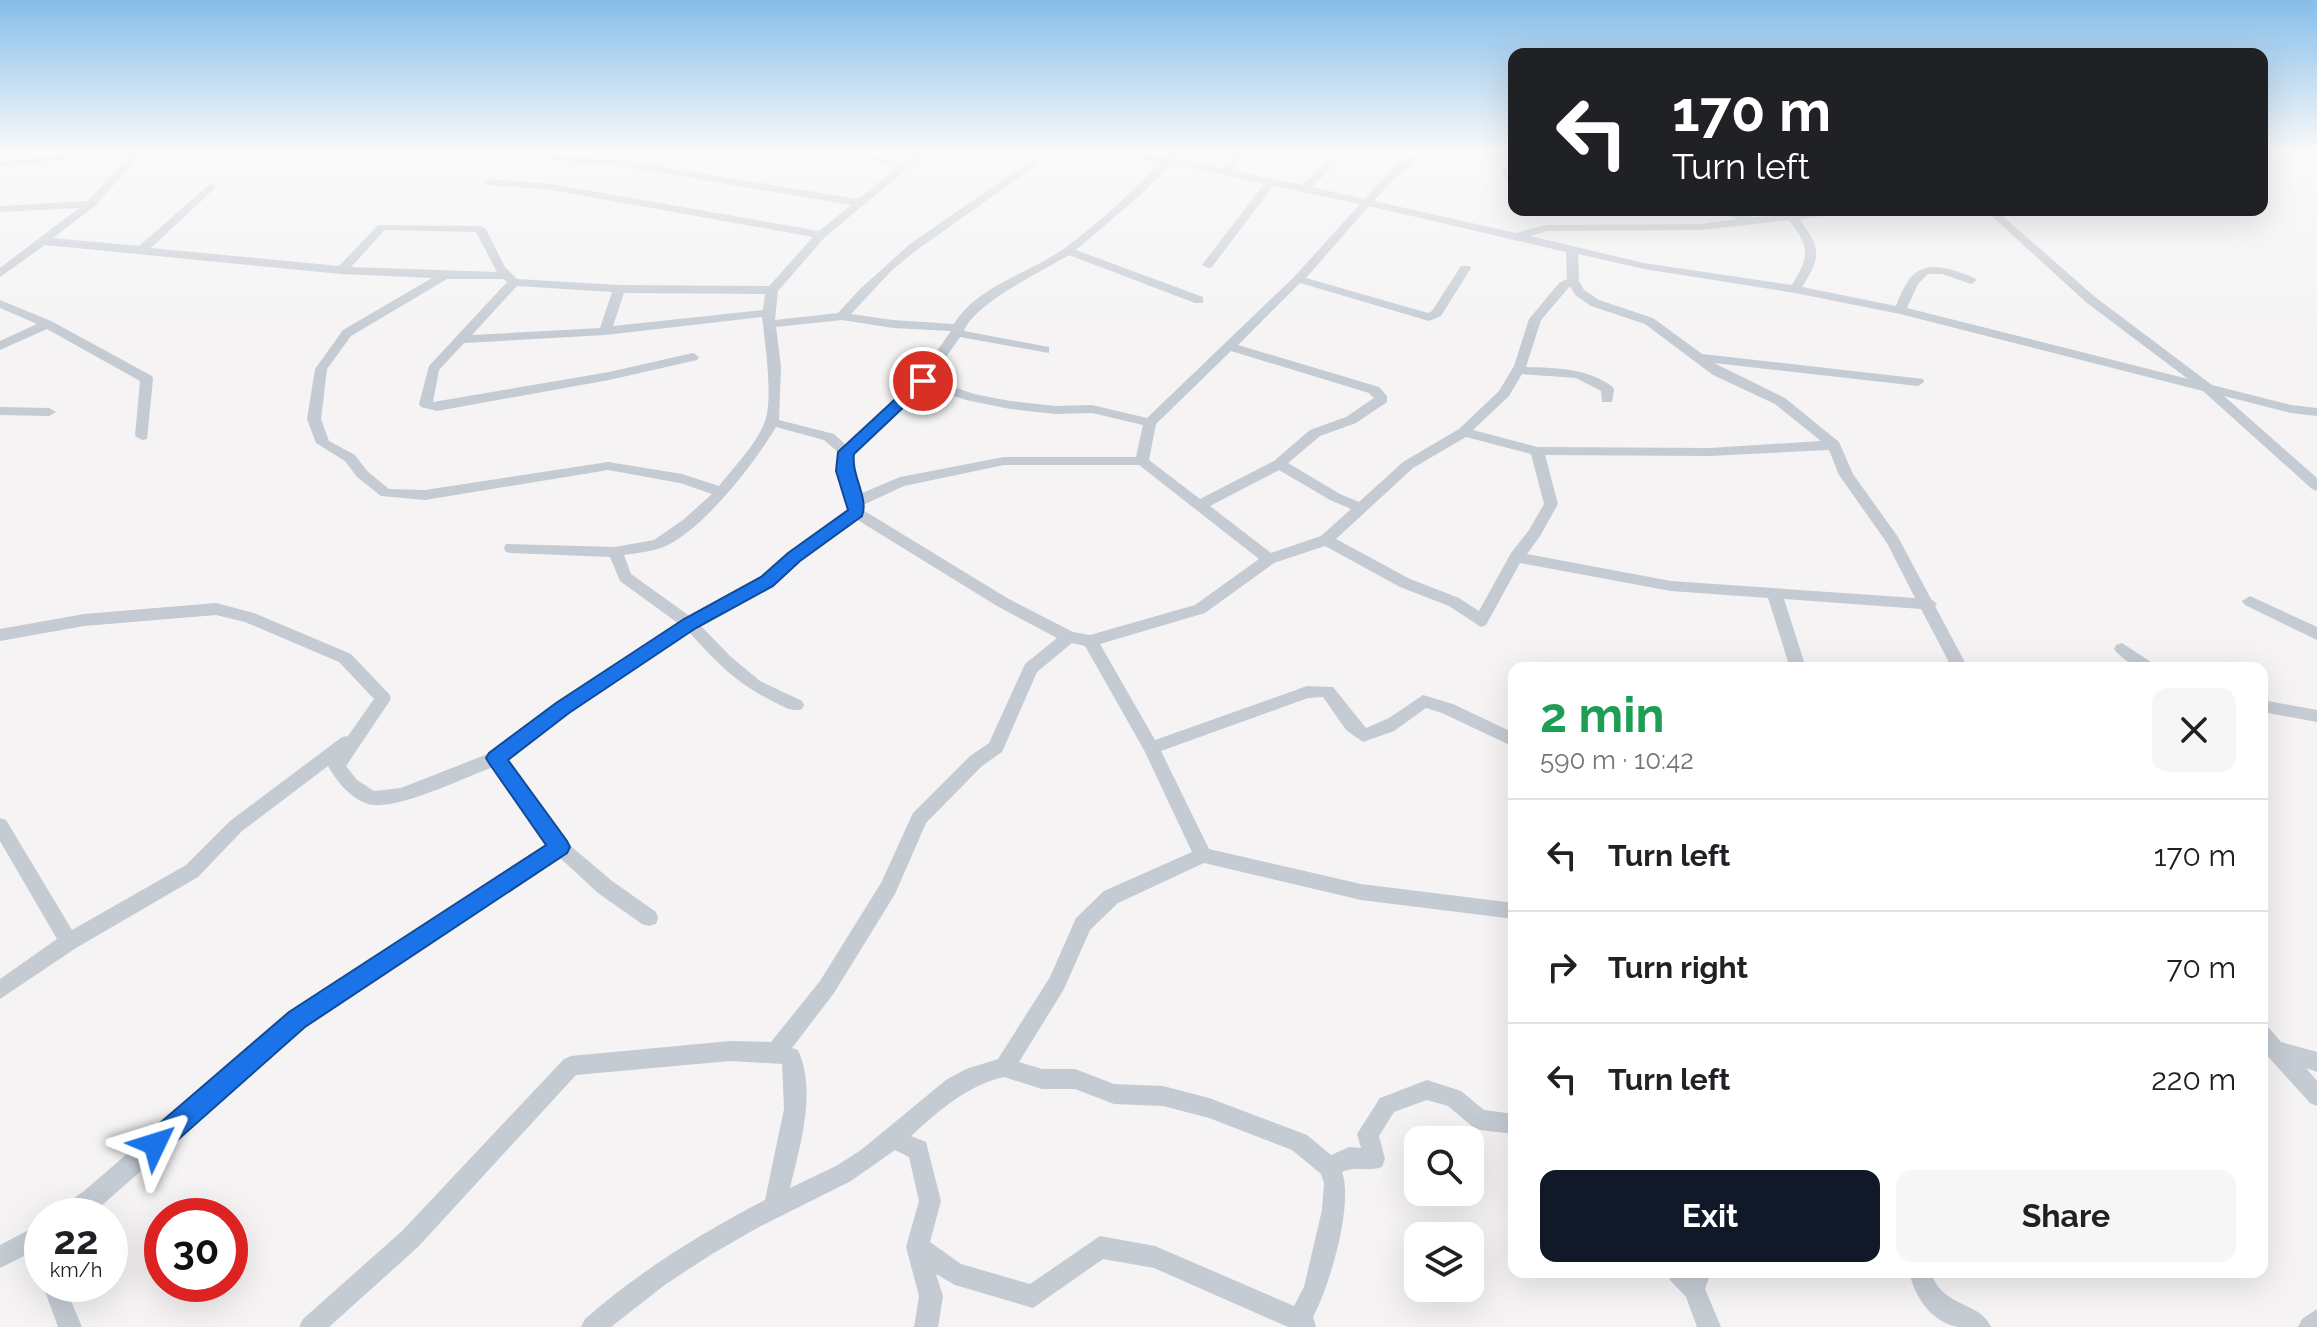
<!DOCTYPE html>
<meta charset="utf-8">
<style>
body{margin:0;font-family:Raleway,sans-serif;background:#f6f6f6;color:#202124;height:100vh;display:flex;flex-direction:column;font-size:30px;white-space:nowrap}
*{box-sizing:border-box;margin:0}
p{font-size:26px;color:#757577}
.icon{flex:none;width:44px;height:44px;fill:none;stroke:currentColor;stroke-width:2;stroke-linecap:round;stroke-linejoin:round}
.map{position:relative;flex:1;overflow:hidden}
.side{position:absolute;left:1508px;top:662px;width:760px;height:616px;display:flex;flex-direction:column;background:#fff;border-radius:16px;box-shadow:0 8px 32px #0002}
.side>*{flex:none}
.hud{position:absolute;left:1508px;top:48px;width:760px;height:168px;border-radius:16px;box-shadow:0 8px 32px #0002;background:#202124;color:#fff;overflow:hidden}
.controls{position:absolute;left:1404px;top:1126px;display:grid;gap:16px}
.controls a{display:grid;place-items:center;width:80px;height:80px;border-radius:16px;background:#fff;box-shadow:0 8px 32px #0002;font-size:40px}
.speed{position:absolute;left:24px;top:1198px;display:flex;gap:16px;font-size:40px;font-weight:700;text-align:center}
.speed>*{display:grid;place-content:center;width:104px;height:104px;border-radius:50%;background:#fff;box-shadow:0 8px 32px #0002;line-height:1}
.speed small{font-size:20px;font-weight:400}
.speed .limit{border:12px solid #d22;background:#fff;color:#111}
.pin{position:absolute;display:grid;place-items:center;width:68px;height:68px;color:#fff;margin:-34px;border:4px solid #fff;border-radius:50%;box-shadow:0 2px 8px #0007}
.me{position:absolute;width:88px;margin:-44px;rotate:49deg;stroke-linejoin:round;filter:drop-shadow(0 0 6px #0008)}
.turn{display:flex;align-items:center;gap:28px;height:168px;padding:0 32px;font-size:36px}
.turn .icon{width:104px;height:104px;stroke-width:2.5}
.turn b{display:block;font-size:56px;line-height:68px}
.round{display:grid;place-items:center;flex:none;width:84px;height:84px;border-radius:16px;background:#f6f6f6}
.overview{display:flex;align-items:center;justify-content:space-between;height:136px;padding:0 32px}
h1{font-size:48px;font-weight:700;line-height:60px;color:#1e9e55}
.action{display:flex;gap:16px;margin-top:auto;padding:16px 32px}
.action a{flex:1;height:92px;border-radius:16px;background:#111827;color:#fff;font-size:32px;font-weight:700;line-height:92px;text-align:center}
.action a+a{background:#f6f6f6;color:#202124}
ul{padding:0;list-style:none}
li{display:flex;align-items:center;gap:24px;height:112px;padding:0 32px;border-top:2px solid #e0e0e0}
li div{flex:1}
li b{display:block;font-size:30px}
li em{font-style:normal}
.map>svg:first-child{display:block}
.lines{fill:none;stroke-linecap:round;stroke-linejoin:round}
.street{fill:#c4cbd3;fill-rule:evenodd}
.route{fill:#1a73e8;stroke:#114b97;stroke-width:2}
</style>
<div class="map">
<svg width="2317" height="1327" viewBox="0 0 2317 1327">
<rect width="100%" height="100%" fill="#f5f3f3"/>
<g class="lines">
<path class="street" d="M134,150H145L95,206L53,238L139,246L211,183L215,184V188L151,248L339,266L378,225L480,226L486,229L505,267L517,279L619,285L769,286L813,237L551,190L489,185L484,182L489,179L551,184L819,231L851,205L620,166L548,160L543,157L548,154L620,160L858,199L898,167L830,150H849L904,162L919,150H930L825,237L778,291L775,320L838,313L860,289L910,244L1046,150H1058L918,249L892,270L851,314L893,320L954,324C977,286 1030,273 1065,248C1099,223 1131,192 1162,162L1098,153L1093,150H1119L1167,157L1174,150H1185L1177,159L1222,168L1238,150H1248L1232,170L1302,185L1339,150H1350L1312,187L1365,199C1381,180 1405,150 1431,150L1393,180L1374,201L1516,233L1546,225L1701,224L1737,219L1719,210C1732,210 1743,217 1755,217C1787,217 1818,210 1850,210L1845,213L1799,219C1821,248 1822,256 1802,287L1896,306C1908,275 1918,260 1953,270C1962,273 1970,275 1977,280L1971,284L1942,274H1928L1918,284L1907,308L2188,379L2087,303L1985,210H1996L2095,297L2212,385L2291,405L2317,408V416L2291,413L2224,396L2317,478V491L2312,489L2203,391L1900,314L1795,293L1644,269L1578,254L1579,281L1584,290L1599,300L1653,318L1702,354L1923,379L1924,382L1918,386L1714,363L1785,398L1839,442L1853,474L1898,537L1931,599L1937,604L1935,606L1968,668H1952L1921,609L1784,599L1806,668H1790L1768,598L1671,591L1520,563L1486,625L1481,627L1449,606L1400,587L1325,546L1274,563L1205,613L1100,644L1155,740L1307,686L1333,687L1366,728L1389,718L1423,695L1453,704L1514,733V747L1442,713L1426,708L1394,731L1363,742L1346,730L1323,697L1308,698L1161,751L1209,849L1361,884L1514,903V919L1361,900L1204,863L1118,903L1090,930L1064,989L1019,1062L1042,1069H1075L1114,1084L1163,1086L1209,1098L1307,1135L1331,1155L1349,1147L1361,1148L1357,1134L1380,1098L1427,1080L1461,1091L1484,1110L1514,1114V1134L1480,1130L1473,1127L1448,1106L1427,1100L1394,1112L1379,1136L1385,1159L1382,1167C1368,1172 1355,1166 1342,1172C1354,1204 1329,1288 1313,1317L1316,1327H1288L1154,1268L1103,1259L1033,1308L955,1285L936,1274L943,1296L938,1327H914L919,1296L906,1247L919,1201L909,1157L895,1150L851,1181L759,1227L712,1254L666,1284L611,1327H581L585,1319C640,1271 701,1233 765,1200L784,1109L782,1064L730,1061L576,1075L418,1247L329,1327H299L303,1319L402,1231L564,1059L571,1056L730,1041L771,1042L820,981L881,883L913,813L970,756L989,743L1025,664L1057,638L997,606L856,519L799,561L772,586L700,625L730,656L760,681L802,701L804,705L802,709C792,712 787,708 778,704C737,684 719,665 689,632L569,712L507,759L566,842L612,881L656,912L658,918L656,924L649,926L642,924L598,893L559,857L304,1027L100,1207L87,1216H57L60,1208L84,1191L290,1013L548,845L493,767C466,777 394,812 368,804C350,798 337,782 328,766L242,831L198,877L76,948L0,999V979L57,939L0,841V818L6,820L72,930L186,865L230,821L342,737L348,736L374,699L339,662L245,622L216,615L84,626L0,641V629L84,614L216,603L254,613L351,654L389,694L391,698L389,702L346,766L357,780L374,791L401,788L490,753L557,704L679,624L620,581L610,557L511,553L506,552L504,548L506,544L615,547L654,540L683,520L712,494L680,483L608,470L425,500L381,496L357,477L345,461L316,443L307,419L315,369L343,330L432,278L341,274L45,245L0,277V268L79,208L0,212V206L88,201L126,159L89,157L0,167V161L89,151L132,153ZM1172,164L1264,184L1202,265L1208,268L1212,267L1273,186L1360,204L1294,277L1147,418L1092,405L1056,406L1010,401L974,394L931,379L960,337L1049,353V347L964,331C974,303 1043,271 1069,255L1195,303H1203V297L1076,250L1137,198ZM1369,206L1566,252L1567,279L1559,283L1529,319L1514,366L1499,391L1459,429L1403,462L1359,502L1340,494L1288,463L1320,436L1356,423L1387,402V396L1379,387L1238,345L1300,283L1429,321L1441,316L1471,268L1469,266H1461L1432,311L1428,313L1306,278ZM1789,220C1810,248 1810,255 1792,285L1644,263L1530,236L1547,231L1701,230ZM385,230L476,232L497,272L351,267ZM447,279H503L507,282L429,366L419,404L421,407L437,411L609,380L697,360L699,357L693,353L609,372L433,402L439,370L464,343L605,335L762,317C765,343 774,401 764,424C754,447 734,467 719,486L682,474L608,462L425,490L389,489L367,471L355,455L329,441L321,419L327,369L351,336ZM517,286L612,292L600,328L472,335ZM1570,286L1575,295L1591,306L1645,324L1713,375L1775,404L1821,441L1710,448L1537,447L1473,430L1509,396L1522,374L1576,378L1601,391L1602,402H1612L1614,390L1613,387C1587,368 1557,368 1526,367L1541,320ZM624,293L765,294L763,310L613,326ZM842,320L893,328L951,331L918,378L846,445L834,434L779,420L781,367L776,327ZM1231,351L1369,393L1374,398L1346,417L1310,430L1274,461L1200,499L1149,460L1156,424ZM925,386L966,400L1010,409L1056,414L1092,413L1143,425L1136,457H1004L900,477L860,494L853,470V453ZM776,427L824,440L839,453V470L849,510L789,553L762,578L691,617L631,574L624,555C636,553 649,552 661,548C701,533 754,464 776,427ZM1466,437L1531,454L1544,504L1529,530L1511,553L1479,611L1459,598L1410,579L1336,539L1413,468ZM1829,450L1839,475L1887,543L1915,598L1671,581L1527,554L1540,536L1558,504L1545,455L1710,456ZM1004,465H1139L1259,559L1195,605L1090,635L1073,632L1007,598L863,510V505L904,486ZM1279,470L1330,500L1351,509L1321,536L1271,553L1210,506ZM1072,643L1085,646L1144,750L1192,852L1104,891L1076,918L1050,977L998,1059L966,1069L946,1080L861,1150L836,1166L790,1188C800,1145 817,1092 798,1050L792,1048L834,993L895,894L926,823L982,766L1002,752L1037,672ZM1004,1077L1042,1089H1075L1114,1104L1163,1106L1209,1118L1292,1150L1321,1174L1324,1183L1322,1210L1304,1287L1294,1306L1155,1246L1100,1236L1030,1284L961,1264L930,1242L941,1201L926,1142L911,1136C940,1110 966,1086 1004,1077Z
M1467,150H1486L1514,156L1511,171L1514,185L1510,184L1501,171L1507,161Z
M0,300L51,321L152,376L153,379L147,439L142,440L135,436L140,381L47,329L0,350V341L37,324L0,308Z
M0,407L49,408L56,412L49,416L0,415Z
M2250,596L2317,627V640L2245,605L2242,601Z
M2122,643L2154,664L2156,668C2138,668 2126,664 2114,649L2116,645Z
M2262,700L2317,710V722L2262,712Z
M2262,1026L2269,1028L2281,1042L2317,1052V1072L2306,1068L2317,1081V1106L2310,1103L2262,1050Z
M42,1223V1266L34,1263L30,1253L0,1268V1245Z
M1667,1272H1711L1705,1289L1721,1327H1697L1686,1297L1670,1280Z
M1909,1272H1931C1940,1307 1980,1301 1991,1327C1981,1327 1968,1327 1958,1327C1931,1322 1915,1297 1909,1272Z
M42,1283L64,1284L82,1327H58Z
M2317,1309V1327H2298L2302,1319Z"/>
</g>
<linearGradient id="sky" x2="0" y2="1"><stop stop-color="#86bde9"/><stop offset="0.45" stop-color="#fafafa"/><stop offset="1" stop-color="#fafafa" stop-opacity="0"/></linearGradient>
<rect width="2317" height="336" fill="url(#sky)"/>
<path class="route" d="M923,377L928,378V384L854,454C851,476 869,497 862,516L800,561L773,586L696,628L569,713L508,760L567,841L570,847L567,853L305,1027L163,1153L155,1156L146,1153L143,1144L146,1135L289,1012L546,845L489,763L486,758L489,753L556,703L684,619L761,577L788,553L848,510L836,471L838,452L918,378Z"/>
</svg>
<div class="controls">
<a><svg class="icon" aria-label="search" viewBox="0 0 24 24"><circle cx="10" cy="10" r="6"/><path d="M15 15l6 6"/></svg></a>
<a><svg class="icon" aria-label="layers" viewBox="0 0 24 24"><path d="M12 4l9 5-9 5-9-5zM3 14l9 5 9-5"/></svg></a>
</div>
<div class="speed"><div>22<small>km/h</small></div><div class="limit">30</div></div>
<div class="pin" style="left:923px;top:381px;background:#d93025"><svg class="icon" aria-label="arrive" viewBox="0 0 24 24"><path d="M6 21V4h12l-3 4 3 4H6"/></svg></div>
<svg class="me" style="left:155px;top:1144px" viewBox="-20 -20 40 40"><path d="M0-17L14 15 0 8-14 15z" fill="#1a73e8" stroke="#fff" stroke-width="4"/></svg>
<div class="hud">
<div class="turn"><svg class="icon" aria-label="left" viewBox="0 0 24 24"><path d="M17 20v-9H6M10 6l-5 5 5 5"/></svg><div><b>170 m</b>Turn left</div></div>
</div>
<section class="side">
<div class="overview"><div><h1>2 min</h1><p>590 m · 10:42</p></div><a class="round"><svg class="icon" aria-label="close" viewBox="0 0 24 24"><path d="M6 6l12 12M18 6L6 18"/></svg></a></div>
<ul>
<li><svg class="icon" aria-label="left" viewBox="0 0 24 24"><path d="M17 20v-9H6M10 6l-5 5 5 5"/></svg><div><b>Turn left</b></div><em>170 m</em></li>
<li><svg class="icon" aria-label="right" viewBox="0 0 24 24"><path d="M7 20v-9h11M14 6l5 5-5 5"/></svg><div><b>Turn right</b></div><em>70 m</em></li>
<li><svg class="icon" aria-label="left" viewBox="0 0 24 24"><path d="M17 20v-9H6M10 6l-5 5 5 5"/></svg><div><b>Turn left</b></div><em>220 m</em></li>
</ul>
<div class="action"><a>Exit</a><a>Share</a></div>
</section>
</div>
